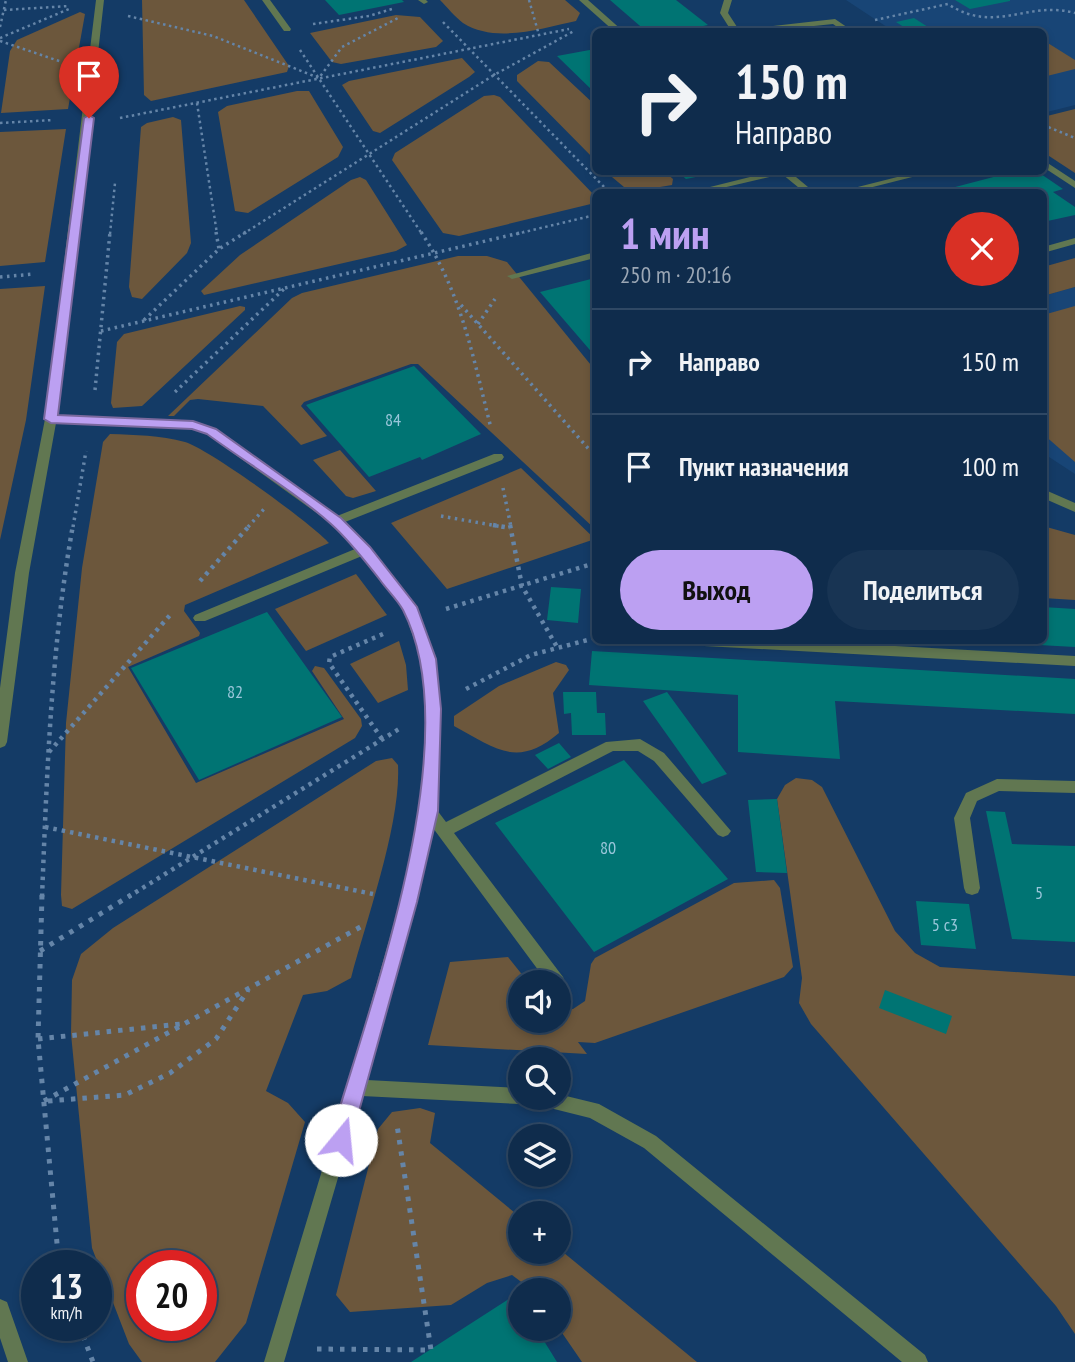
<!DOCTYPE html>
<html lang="ru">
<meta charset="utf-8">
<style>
body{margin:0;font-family:"PT Sans Narrow",sans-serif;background:#183453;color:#f1f3f6;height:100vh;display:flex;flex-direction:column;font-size:26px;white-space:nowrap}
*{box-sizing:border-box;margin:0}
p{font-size:23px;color:#9ba7b5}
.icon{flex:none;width:38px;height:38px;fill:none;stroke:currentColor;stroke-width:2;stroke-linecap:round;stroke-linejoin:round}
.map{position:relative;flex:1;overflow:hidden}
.drawer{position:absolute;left:592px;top:189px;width:455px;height:455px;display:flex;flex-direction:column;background:#0f2c4c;border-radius:10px;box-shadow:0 4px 10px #0003,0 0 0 2px #2f4864}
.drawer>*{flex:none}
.top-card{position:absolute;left:592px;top:28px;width:455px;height:147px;border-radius:10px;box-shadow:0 4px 10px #0003,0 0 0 2px #2f4864;background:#0f2c4c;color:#f1f3f6;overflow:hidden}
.fabs{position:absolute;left:508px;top:970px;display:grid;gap:14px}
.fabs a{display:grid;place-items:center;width:63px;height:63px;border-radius:50%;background:#0f2c4c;box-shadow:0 4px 10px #0003,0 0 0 2px #2f4864;font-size:35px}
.speed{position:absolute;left:21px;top:1250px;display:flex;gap:14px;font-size:35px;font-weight:700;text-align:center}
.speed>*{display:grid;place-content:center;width:91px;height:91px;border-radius:50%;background:#0f2c4c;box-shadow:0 4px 10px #0003,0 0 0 2px #2f4864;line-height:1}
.speed small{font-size:18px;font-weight:400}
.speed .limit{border:10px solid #d22;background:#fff;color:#111}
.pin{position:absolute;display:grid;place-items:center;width:60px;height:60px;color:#fff;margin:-72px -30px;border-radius:50% 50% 50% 0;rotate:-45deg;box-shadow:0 0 7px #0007}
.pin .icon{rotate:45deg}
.me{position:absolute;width:77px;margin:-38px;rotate:17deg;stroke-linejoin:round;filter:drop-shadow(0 0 5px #0008)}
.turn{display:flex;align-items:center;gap:24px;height:147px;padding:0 28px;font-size:32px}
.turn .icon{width:91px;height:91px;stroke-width:2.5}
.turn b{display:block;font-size:49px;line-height:60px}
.round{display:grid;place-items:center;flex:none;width:74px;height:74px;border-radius:37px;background:#183453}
.headline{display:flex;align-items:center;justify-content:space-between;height:119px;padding:0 28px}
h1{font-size:42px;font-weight:700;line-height:52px;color:#bca0f2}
.primary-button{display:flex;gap:14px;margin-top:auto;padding:14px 28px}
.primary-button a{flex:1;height:80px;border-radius:42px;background:#bca0f2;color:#111;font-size:28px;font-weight:700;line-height:80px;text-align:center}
.primary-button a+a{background:#183453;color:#f1f3f6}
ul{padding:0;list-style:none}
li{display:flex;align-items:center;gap:21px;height:105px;padding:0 28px;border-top:2px solid #2f4864}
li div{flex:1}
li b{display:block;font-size:26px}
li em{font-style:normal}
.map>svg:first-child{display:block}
.built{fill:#184576}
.green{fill:#6c573c;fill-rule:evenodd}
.building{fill:#007473}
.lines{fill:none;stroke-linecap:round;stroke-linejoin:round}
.path-far3{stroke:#6585a8;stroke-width:2.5;stroke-dasharray:2.5 3.5;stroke-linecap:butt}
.path-far2{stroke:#6585a8;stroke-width:3.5;stroke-dasharray:2.5 4.5;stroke-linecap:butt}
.path-far1{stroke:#6585a8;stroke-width:4.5;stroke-dasharray:3.5 5;stroke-linecap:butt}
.path{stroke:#6585a8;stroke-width:5;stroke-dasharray:4.5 7;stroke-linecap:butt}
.service{fill:#617751;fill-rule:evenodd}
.route{fill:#bca0f2;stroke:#7a689d;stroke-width:2}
.labels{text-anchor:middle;stroke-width:5;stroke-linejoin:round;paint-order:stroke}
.number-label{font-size:18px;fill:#99c6da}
</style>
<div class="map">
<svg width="1075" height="1362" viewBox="0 0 1075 1362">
<rect width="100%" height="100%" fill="#143b66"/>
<path class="built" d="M846,0H1075V105L1043,113V32L893,31Z
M1075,287V474L1043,453V296Z"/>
<path class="green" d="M142,0H244L289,66L287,72L151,101L144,95Z
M440,0H565L580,13L576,21C542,28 496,44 463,23C455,17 447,7 440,0Z
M80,12L85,14L68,109L1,113L10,51L17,40Z
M396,15L420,17L443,41L436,47L341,64L332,62L310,33Z
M1043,40L1075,60V69L1043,77Z
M462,58L475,72L469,77L380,133L373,131L342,85L349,81Z
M538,61L549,62L595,105V160L517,81V75Z
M297,91H309L343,147L338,157L248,213L235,211L218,112L227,106Z
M494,95L500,97L595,196V203L459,236L443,233L392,160L395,153L484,96Z
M1075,109V173L1043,152V117Z
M173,117L181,120L191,243L187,253L142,299L132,297L129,287L141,127L147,123Z
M66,129L45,262L0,266V132Z
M606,172H665L673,179L672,185L630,192Z
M360,177L366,180L407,245L396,251L204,295L201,291L240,255L351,180Z
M458,256H487L507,262L595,370V529L418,364H411L304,402L301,406L327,436L301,445L263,406L198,399L190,400L174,416H168L292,298L302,293Z
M1075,258V287L1043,296V267Z
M45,286L26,420L0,540V289Z
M240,306L245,307V310L142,406L113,408L111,403L117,342L124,334Z
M1075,306V462L1043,434V315Z
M110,434C135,435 160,435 185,442C209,449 311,523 329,543L185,605L184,611L200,633L199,636L128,667L196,783L344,719L312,671L315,666L324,668L361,719L362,726L355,738L72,909L62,906L61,895L66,723L82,568L103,442Z
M340,450L376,491L353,498L346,496L313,460Z
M521,468L595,539L447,589L391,523Z
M1043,526L1075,535V600L1043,598Z
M356,574L387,615L306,651L275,609Z
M399,641L406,665L408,690L378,703L350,664Z
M556,662L566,665L569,670L553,693L559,733C517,769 495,748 454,726V716L499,686Z
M392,758L398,765C401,824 367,918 351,978L327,991L303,995L266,1091L288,1103L305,1122L246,1323L215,1362H142L129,1344L92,1248L71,1034L72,980L81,954L113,928L376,761ZM142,1265H201V1325H142Z
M796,778L812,780L822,787L895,931L915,953L940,967L1075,976V1334L1056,1306L811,1024L799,1003L802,978L777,799L785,785Z
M774,880L780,888L793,967L784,977L595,1043L578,1042L587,1054L428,1045L450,962L508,957L528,982H520V1020H558V1010L573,1009L585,1001L591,964L595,958L734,883Z
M420,1108L435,1113L430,1143L520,1217V1251H558V1248L697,1362H582L558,1327V1290H532L512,1275L487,1283L451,1305L350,1312L336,1295L378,1129L392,1112Z"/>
<path class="building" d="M325,0H402L404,2L339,15Z
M610,0H676L708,25L676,32H647Z
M955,0H1010V1L970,9Z
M914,18L928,27L910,31L896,22Z
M595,49V93L557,56Z
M678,172H715V173L686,179Z
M1003,172H1038L1063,189L1053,192L1075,207V215L1043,222V192H936L1005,174Z
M595,278V356L540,292Z
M414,366L481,434L422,460L420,457L369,477L306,405Z
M551,587L581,589L578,623L547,620Z
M1043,607L1075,609V647L1000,643L1043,640Z
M267,612L342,717L199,780L131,668Z
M592,651L1075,679V714L835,701L840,759L738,752V695L589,685Z
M563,692H596L597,713H605L606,735H572L571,713L564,714Z
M667,692L727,774L702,784L643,701Z
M559,743L571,757L548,769L535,755Z
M624,760L728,879L594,952L495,823Z
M777,799L787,873L756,872L748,800Z
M986,811L1005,812L1012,844L1075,846V942L1012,939Z
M916,901L969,904L976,949L921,945Z
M885,990L952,1016L946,1034L879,1008Z
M515,1295L520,1302V1328H536L557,1362H411Z"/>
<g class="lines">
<path class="path-far3" d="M529,0L539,35
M4,10L69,6
M128,16L213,36L319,78L342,47L400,17
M875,20L948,4C995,35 1027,0 1075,13
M443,22L609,192
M313,24L369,16L395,8
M0,27L6,0
M0,38L69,9
M0,41L62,62
M300,50L422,234
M197,103L217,234
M120,118L569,29
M0,123L53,120
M1043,125L1075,138
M110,234L115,183
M243,234L494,75L574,31
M516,234L595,215"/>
<path class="path-far2" d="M216,232L219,249
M421,232C462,293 473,358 491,428
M0,277L34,274
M461,305L595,456
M144,320L219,249L246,232
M478,324L495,299
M101,331L524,232
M95,390L110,232
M175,392L285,288
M503,488L511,527
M441,516L503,527
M73,527L86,451
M248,527L264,509"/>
<path class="path-far1" d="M493,525L510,528
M510,525L522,586L557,647
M200,581L250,525
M446,609L595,563
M466,689L531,655L595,638
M382,739L329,663L330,657L383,634
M49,752L171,614
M45,827L373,894
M42,897C47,773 51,647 73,525
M128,897L399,729"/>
<path class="path" d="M42,895L38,1039L59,1265
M40,951L131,895
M38,1039L181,1024
M44,1101L364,925
M48,1101L125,1095L170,1073L216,1039L248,990
M79,1325L93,1362
M317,1349L431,1350L397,1125"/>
<path class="service" d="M96,0H104L57,416L197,422L216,429L337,516L494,454H502L504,457L502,460L345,522L369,547L414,604L435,659L440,709L437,810L446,822L606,742L640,739L664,753L731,831L728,835L723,837L718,835L654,761L638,751H613L454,833L563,977L565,982L563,987L558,989V982H547L433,828L416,902L367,1080L520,1088V1097H558V1094L599,1104L656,1136L925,1355L928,1362H902L644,1148L590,1118L526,1102L520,1104L362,1096L284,1362H264L347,1088L400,902L421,811L426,709L421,659L403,608L362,556L205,621H195L193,618L195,615L355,549L332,524L208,435L192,429L56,423L29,573L7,742L5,746L0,748V688L15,573L45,419Z
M262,0H270L291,29L290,31H284Z
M418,0H426L428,2L424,4Z
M579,0H588L624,32H615Z
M724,0H732L728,13L739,30L835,19L854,32H844L833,24L758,32H732L720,13Z
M1043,160L1075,181V188L1043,167Z
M770,172H790L814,192H804L782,174L705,192L694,191Z
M830,172H845L840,175Z
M917,172H932L853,192H838Z
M1075,238V244L1043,253V247Z
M595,252V258L512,279L507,276Z
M1043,489L1075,503V512L1043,498Z
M679,640H786L1075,656V666L686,645Z
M997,779L1075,781V793L999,791L977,801L970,818L980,888L978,893L972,895L966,893L964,888L954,818L966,793Z
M0,1299L7,1302L28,1362H8L0,1338Z"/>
</g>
<path class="route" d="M89,115L94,118L58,415L193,421L216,429L341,518L370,547L417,607L436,659L441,709L438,811L417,902L351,1140L348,1147L341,1150L333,1147L330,1140C369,1005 470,740 403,610C397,599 387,590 380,580C365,561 350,541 331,524C294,491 248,464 207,434L192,429L51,423L44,419L84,118Z"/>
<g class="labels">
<g class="number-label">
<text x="393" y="426">84</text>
<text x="235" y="698">82</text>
<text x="608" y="854">80</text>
<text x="1039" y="899">5</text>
<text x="945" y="931">5 с3</text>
</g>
</g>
</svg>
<div class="fabs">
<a><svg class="icon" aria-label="sound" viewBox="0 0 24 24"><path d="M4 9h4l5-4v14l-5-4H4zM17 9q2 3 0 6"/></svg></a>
<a><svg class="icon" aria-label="search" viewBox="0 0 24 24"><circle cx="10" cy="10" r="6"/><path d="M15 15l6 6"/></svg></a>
<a><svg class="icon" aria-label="layers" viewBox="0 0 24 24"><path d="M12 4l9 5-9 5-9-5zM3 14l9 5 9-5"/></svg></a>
<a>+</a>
<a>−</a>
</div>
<div class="speed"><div>13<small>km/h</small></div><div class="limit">20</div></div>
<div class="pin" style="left:89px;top:118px;background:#d93025"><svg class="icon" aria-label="arrive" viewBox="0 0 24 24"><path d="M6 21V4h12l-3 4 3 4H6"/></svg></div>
<svg class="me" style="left:341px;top:1140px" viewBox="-20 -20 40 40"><circle r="19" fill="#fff"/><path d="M0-13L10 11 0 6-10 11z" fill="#bca0f2"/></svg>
<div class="top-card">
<div class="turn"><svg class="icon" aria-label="right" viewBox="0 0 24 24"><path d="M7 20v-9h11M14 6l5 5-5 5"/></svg><div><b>150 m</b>Направо</div></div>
</div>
<section class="drawer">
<div class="headline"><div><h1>1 мин</h1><p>250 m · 20:16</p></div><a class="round" style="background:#d93025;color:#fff"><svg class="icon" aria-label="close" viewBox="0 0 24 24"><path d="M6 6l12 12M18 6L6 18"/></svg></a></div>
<ul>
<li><svg class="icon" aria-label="right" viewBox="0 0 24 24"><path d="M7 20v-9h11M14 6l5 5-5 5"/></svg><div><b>Направо</b></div><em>150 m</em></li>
<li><svg class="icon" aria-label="arrive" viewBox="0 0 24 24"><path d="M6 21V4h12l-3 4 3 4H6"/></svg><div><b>Пункт назначения</b></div><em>100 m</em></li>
</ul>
<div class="primary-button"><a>Выход</a><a>Поделиться</a></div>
</section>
</div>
